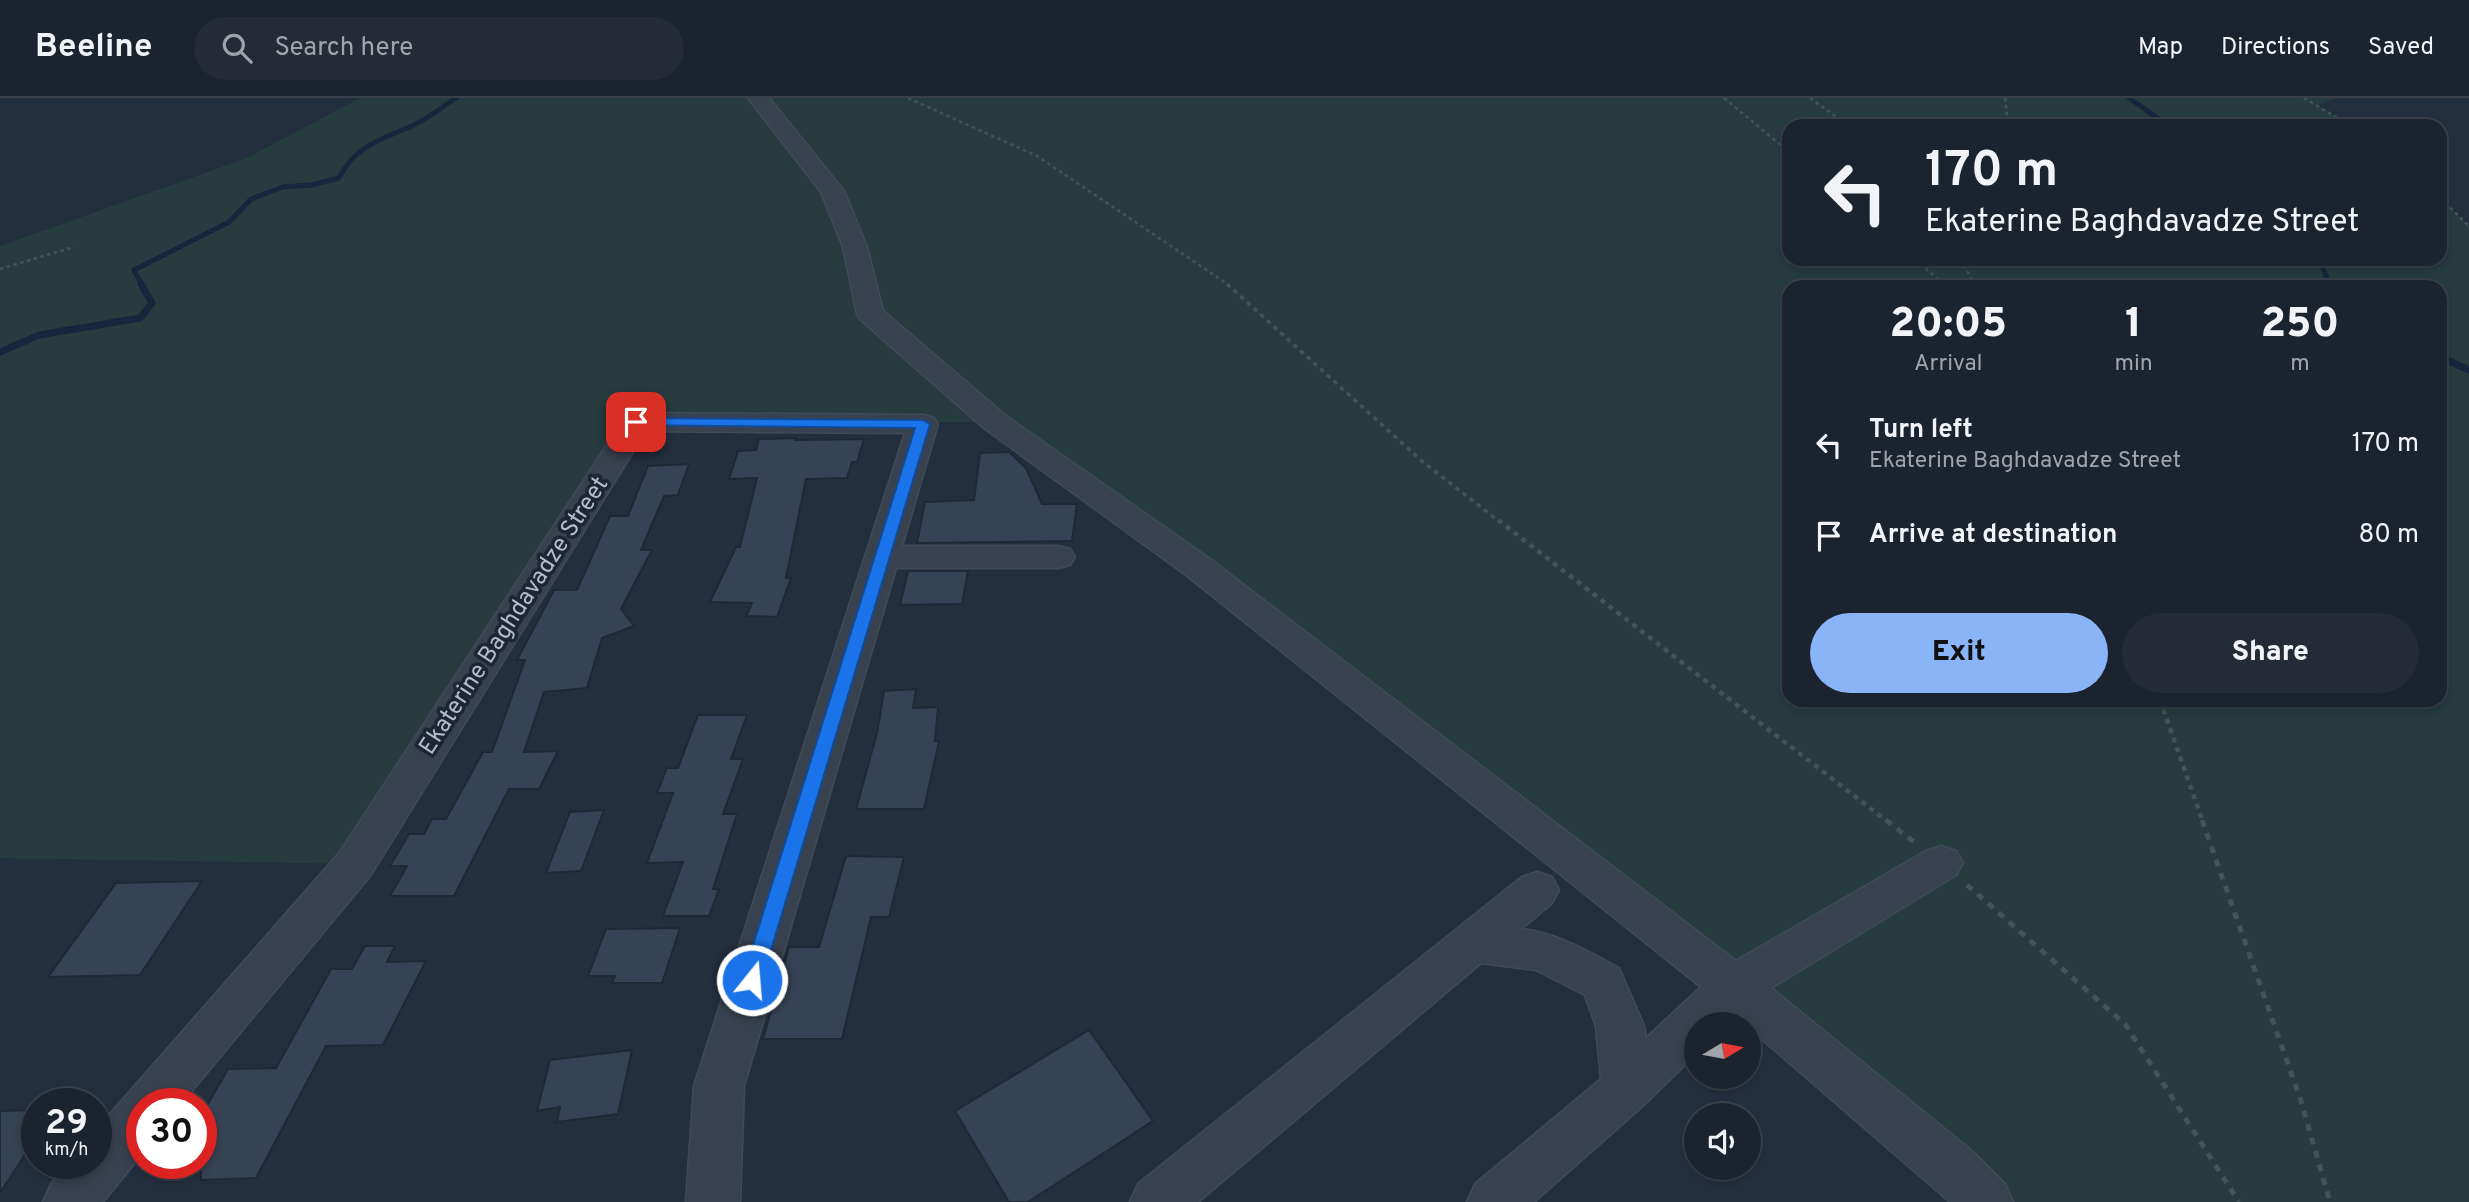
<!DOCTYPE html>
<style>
body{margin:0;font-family:Overpass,sans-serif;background:#242b36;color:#f1f3f6;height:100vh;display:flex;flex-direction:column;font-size:26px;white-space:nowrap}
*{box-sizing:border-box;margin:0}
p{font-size:23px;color:#a0a4aa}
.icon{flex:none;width:38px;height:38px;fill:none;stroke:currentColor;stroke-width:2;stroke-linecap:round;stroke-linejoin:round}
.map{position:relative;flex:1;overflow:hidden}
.side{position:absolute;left:1782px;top:182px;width:665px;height:427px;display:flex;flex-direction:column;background:#1b232e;border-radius:21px;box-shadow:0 4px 10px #0003,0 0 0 2px #39404a}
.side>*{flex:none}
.top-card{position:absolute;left:1782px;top:21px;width:665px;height:147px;border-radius:21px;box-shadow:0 4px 10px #0003,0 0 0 2px #39404a;background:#1b232e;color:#f1f3f6;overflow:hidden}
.needle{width:46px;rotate:80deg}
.buttons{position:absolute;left:1684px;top:914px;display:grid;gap:14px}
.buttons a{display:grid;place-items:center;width:77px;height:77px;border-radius:50%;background:#1b232e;box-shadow:0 4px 10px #0003,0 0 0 2px #39404a;font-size:35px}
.speed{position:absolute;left:21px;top:990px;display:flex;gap:14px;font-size:35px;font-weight:700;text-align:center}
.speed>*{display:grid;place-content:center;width:91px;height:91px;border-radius:50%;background:#1b232e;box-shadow:0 4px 10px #0003,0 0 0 2px #39404a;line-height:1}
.speed small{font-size:18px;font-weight:400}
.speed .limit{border:10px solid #d22;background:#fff;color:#111}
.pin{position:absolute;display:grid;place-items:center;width:60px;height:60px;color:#fff;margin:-30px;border-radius:14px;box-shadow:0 4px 10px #0006}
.me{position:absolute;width:77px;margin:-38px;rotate:17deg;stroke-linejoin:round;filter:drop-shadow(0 0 5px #0008)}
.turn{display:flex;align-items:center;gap:24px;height:147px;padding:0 28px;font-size:32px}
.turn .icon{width:91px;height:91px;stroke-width:2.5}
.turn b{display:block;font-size:49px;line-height:60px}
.eta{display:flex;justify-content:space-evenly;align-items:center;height:119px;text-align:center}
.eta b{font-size:42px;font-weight:800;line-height:49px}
.primary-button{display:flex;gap:14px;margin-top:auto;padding:14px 28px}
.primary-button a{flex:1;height:80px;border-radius:42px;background:#8ab4f8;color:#111;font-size:28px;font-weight:800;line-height:80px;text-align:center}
.primary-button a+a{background:#242b36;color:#f1f3f6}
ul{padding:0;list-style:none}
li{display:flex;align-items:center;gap:21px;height:91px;padding:0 28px}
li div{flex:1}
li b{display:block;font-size:26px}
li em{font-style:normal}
header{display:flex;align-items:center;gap:42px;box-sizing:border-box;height:98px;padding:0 35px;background:#1b232e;border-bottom:2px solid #39404a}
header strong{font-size:33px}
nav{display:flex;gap:38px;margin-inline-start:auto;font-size:24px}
.search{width:490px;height:63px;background:#242b36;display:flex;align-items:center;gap:18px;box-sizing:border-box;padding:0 24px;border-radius:38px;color:#a0a4aa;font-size:26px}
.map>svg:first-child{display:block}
.green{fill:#263c3f;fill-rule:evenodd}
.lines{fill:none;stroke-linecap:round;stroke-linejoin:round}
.stream-far1{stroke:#17263c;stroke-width:5}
.stream{stroke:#17263c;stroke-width:7}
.building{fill:#364354;stroke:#1f2835;stroke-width:2}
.minor-casing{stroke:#414a57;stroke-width:3}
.path-far3{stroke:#3f5557;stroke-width:2.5;stroke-dasharray:3.5 3.5;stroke-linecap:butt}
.path-far2{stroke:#3f5557;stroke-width:3.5;stroke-dasharray:4.5 4.5;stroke-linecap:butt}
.path-far1{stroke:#3f5557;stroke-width:4.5;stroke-dasharray:5 5;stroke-linecap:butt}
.path{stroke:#3f5557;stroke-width:5;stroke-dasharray:7 7;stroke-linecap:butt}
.minor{fill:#38414e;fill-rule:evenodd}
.route{fill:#1a73e8;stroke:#114b97;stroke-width:2}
.labels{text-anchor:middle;stroke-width:7;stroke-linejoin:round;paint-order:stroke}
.street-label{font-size:24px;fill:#b4bcc9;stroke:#1d2633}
</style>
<header>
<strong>Beeline</strong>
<div class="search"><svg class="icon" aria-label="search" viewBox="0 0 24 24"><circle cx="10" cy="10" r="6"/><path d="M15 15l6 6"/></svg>Search here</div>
<nav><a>Map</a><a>Directions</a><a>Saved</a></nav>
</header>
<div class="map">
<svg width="2469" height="1104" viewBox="0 0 2469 1104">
<rect width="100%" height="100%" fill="#242f3e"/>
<path class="green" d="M360,0H2336L2318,7L2351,28H1788V161H2440V100L2469,128V1104H1986L995,324H637L355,766L0,760V148L247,60ZM1788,189H2440V602H1788Z"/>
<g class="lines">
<path class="stream-far1" d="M2129,0L2169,28
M2319,161L2330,187
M142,187L134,172L229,124L251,101L283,89L311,87L339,80C355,47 383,41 414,27C429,20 442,9 456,0"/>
<path class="stream" d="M2330,186L2331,189
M0,254L39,237L140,220L152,205L141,186
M2440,259L2469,272"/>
</g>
<path class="building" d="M795,340V342L864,341L857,364H852L847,380L806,381L786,480H791L777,519L746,518L752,505L710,504L736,449H740L757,380L729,381L738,353L756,352L759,341Z
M1009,354L1026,370L1042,406H1077L1072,443L917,445L925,404L974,402L980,355Z
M689,366L678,397L664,398L641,452H652L621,511L634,528L602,540L587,590L544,594L524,654L558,653L539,691H509L454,798H390L407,768H390L409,736H424L432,721H446L483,654H492L525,562H517L554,492H577L610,418H628L648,368Z
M908,473H968L962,506L900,507Z
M916,591L913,610L938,609L935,643H939L924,711H856L877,635L884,593Z
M698,617H747L731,661H743L723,716H737L713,791H719L709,818H663L683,764L647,765L673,695H657L667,670H678Z
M604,712L581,773L546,775L570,714Z
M846,758L904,759L889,819H871L842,941H763L789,849H819Z
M202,783L140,877L48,879L116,785Z
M680,830L662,885H612L615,878H588L606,831Z
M365,848H395L387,864L426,863L383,947L326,948L256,1080L201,1082V1018L228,971L276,970L331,871H352Z
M1089,932L1153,1023L1028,1104H1009L955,1013Z
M632,952L618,1016L557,1024L560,1009L537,1013L550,962Z
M37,1012V1038L0,1095V1013Z"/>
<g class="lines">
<g class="minor-casing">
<path id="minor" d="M748,0H769L844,93L867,149L883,213L1006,318L1210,461L1736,863L1926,753L1941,748L1956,753L1963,765L1956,777L1771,890L1973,1054L2005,1086L2013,1104H1950L1748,929V926L1735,917L1727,926H1696V956L1645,1006L1534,1104H1467L1475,1086L1601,981L1596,928L1585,897L1536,872L1481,865L1198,1104H1130L1138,1086L1522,779L1537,774L1552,779L1559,792L1552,805L1521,831C1557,835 1587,853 1619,870L1644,928L1646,940L1701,889L1186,477L984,330L861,222L857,216L843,149L821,94Z
M637,315L923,317L934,320L938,326L902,448H1058L1070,451L1075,459L1070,467L1058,470H896L744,988L740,1104H686L694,988L905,335L646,333L370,778L181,1006H142V1056L103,1104H43L51,1086L68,1066H96V1032L340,754L622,324L626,318Z"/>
</g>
<path class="path-far3" d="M908,0L1037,58L1229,187
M1724,0L1788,53
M1810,0L1849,28
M2005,0L2008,28
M2304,0L2351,28
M2440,100L2469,128
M1915,161L1945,187
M1966,161L1963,166L1975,187
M0,171L74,149"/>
<path class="path-far2" d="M1227,186L1423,364L1500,424
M1943,186L1947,189
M1974,186L1976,189"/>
<path class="path-far1" d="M1498,422L1888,724
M2160,602L2203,724"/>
<path class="path" d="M1886,722L1914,744
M2202,722L2301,1003L2330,1104
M1967,787L2125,926L2239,1104"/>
<use href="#minor" class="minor"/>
</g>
<path class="route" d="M636,320L923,322L930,326L762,882L759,888L752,891L745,888L742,882L915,330L632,327V322Z"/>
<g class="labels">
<g class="street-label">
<text transform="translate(513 517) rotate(-57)" y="8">Ekaterine Baghdavadze Street</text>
</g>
</g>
</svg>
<div class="buttons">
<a><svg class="needle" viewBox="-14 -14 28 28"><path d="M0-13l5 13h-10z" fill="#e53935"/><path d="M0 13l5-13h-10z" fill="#a0a4aa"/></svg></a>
<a><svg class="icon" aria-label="sound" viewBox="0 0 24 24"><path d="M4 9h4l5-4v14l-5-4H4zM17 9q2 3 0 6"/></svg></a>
</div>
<div class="speed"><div>29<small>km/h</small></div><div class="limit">30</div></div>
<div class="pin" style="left:636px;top:324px;background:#d93025"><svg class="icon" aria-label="arrive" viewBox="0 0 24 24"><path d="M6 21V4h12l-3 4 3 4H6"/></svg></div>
<svg class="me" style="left:752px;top:882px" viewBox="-20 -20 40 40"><circle r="17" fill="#1a73e8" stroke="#fff" stroke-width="3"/><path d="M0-11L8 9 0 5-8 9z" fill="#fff"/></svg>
<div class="top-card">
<div class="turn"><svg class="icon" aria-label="left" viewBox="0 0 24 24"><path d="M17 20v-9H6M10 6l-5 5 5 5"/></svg><div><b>170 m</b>Ekaterine Baghdavadze Street</div></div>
</div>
<section class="side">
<div class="eta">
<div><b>20:05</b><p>Arrival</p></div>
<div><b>1</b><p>min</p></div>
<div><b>250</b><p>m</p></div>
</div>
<ul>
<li><svg class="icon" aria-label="left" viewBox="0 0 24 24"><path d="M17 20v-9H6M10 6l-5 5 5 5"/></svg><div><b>Turn left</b><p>Ekaterine Baghdavadze Street</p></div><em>170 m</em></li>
<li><svg class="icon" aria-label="arrive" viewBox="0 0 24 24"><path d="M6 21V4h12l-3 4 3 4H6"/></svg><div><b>Arrive at destination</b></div><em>80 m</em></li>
</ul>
<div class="primary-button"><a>Exit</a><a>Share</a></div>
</section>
</div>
